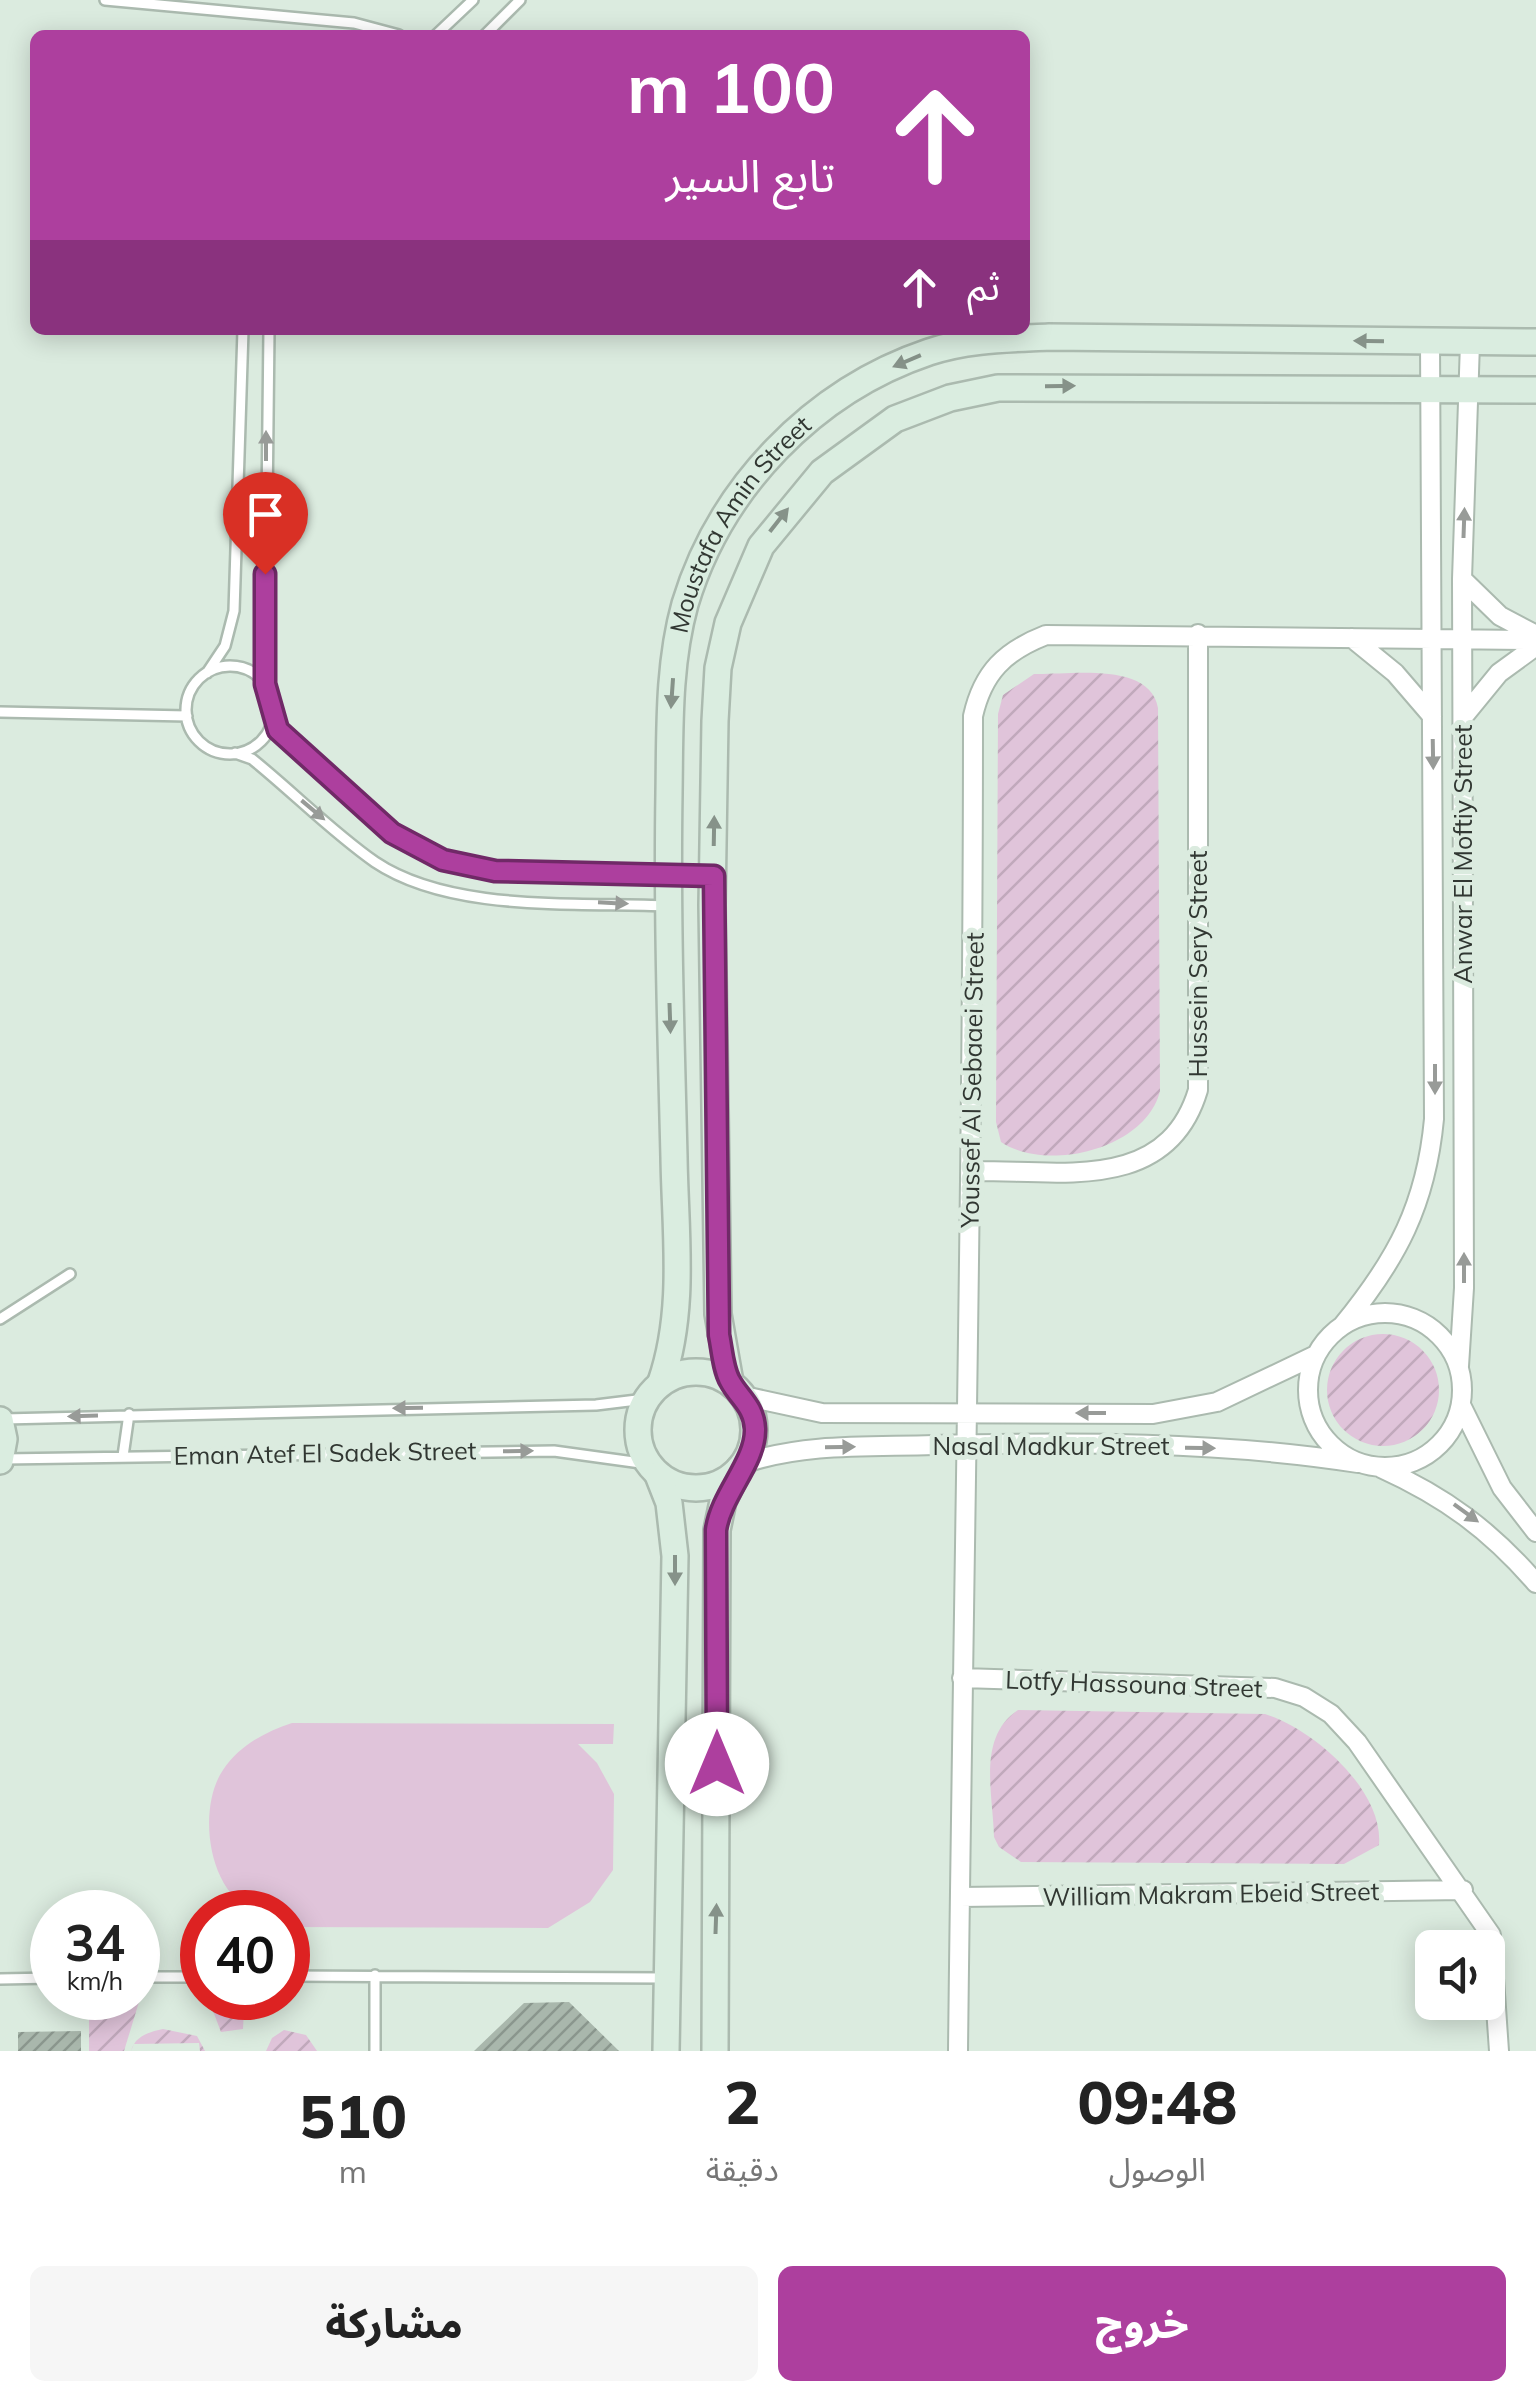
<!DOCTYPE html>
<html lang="ar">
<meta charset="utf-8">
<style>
body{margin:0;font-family:Mulish,"Noto Sans Arabic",sans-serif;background:#f6f6f6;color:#222;direction:rtl;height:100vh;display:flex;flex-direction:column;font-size:38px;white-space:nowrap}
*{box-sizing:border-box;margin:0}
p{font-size:32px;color:#767676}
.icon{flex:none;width:55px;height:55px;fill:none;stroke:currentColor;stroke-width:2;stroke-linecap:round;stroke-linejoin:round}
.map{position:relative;height:2051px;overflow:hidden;direction:ltr}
.panel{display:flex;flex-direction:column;background:#fff;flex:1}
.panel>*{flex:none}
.top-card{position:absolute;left:30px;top:30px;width:1000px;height:305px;border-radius:15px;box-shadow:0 5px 25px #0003;direction:rtl;background:#ad3f9e;color:#fff;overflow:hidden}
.buttons{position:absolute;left:1415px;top:1930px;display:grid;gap:20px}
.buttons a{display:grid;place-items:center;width:90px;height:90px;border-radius:15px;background:#fff;box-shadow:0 5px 25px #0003;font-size:50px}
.speed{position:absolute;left:30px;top:1890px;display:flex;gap:20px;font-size:50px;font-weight:700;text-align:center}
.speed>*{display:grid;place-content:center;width:130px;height:130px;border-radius:50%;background:#fff;box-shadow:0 5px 25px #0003;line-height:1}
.speed small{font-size:25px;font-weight:400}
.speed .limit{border:15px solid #d22;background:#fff;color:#111}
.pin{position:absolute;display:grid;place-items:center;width:85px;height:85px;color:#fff;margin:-102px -42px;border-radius:50% 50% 50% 0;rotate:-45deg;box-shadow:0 0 10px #0007}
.pin .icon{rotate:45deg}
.me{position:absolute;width:110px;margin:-55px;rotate:0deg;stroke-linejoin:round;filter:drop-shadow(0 0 8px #0008)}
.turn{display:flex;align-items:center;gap:35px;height:210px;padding:0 30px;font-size:45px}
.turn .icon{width:130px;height:130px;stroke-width:2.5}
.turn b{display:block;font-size:70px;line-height:85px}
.then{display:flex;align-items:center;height:95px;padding:0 30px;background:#0003;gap:20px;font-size:38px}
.eta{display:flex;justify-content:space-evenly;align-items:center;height:170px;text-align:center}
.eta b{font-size:60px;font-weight:800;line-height:70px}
.primary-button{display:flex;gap:20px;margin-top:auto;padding:20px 30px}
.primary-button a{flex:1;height:115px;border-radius:15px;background:#ad3f9e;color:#fff;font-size:40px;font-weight:800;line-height:115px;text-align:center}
.primary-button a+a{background:#f6f6f6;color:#222}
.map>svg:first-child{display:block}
.park{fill:#e0c4da}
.garden{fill:url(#garden-furrows)}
.building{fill:url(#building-hatch)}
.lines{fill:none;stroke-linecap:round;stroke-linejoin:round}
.lane-casing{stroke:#abbaaf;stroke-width:14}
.street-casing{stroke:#abbaaf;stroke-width:22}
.secondary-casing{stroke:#abbaaf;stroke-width:30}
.lane{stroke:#fff;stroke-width:9}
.street{stroke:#fff;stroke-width:18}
.secondary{stroke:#daede0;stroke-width:25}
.oneway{fill:#869289}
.oneway2{fill:#989b98}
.route-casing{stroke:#702967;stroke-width:25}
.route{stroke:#ad3f9e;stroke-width:18}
.labels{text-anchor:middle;stroke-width:10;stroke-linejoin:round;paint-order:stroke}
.street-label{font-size:25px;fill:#313732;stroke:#dbebdf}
</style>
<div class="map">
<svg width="1536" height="2051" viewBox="0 0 1536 2051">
<defs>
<pattern id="garden-furrows" width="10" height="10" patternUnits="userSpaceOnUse" patternTransform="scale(2.5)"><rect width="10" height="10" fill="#e0c4da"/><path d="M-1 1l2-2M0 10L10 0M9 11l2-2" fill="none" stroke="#c1a9bc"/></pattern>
<pattern id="building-hatch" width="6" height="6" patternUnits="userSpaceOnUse" patternTransform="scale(2.5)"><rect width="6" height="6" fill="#a9b7ac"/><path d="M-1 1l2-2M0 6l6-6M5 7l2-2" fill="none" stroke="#8a968d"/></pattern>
</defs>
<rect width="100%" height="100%" fill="#dbebdf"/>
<path class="park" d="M292,1723L614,1724L613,1744H578L597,1763L614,1794L613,1870L590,1902L548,1928L288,1927V1912C278,1912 265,1915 257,1912C207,1895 197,1808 223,1770C240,1745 265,1732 292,1723Z"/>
<path class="garden" d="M1034,674C1069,675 1150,661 1158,708L1160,1091C1146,1149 1047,1173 1001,1142L996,1122L998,714L1003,695Z
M1327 1390a56 56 0 1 1 112 0a56 56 0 1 1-112 0Z
M1018,1710L1265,1714C1314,1729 1384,1791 1379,1845L1344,1864L1021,1862L999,1847L994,1837C993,1793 977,1737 1018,1710Z
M89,2002H139L124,2051H89Z
M244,2010L243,2029L221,2032L213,2011Z
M163,2029L197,2036L205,2051H200L199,2043L134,2044L131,2051C135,2036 149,2032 163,2029Z
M284,2030L306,2035L317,2051H266L272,2038Z"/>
<path class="building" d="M569,2002L619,2051H474L524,2003Z
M81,2031V2051H18V2032Z"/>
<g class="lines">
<g class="lane-casing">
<path id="lane" d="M105,0L354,23L399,35
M436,35L473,0
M485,35L520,0
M186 710a44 44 0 1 1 88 0a44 44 0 1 1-88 0Z
M207,673L225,646L234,611L243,330
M265,684L269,330
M0,712L187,716
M274,715L278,730L290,745C330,779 369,821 415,847C482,885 589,873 665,875
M235,753L252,759C293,792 332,832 375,862C451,913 578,902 667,906
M0,1319L70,1274
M4,1419L596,1405L645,1399
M123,1456L129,1414
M4,1459L554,1451L648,1464
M288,1976L665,1978
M138,1977H202
M0,1979L52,1978
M375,2051V1975"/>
</g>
<g class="street-casing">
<path id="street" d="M1462,579L1500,616L1536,635
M1352,638L1395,673L1432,716
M1463,717L1499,673L1536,646
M973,1171C1059,1170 1167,1194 1198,1090V634
M1308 1390a77 77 0 1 1 154 0a77 77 0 1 1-154 0Z
M1343,1325C1397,1259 1426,1205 1434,1119L1430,342
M1459,1366L1464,1288L1462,579L1470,343
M744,1396L822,1413L1153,1414L1217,1402L1316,1355
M1461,1405L1502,1488L1536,1532
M745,1463C806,1443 869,1447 933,1445C1074,1442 1218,1441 1358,1463
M1381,1468C1445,1497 1490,1530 1536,1583
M962,1678L1275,1688L1304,1697L1331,1714L1357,1742L1491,1935L1499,2051
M960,1897L1463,1890
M958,2051C963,1606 973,1161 973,716C983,672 1005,651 1046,635L1536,640"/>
</g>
<g class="secondary-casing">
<g id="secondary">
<circle cx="696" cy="1430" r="58"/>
<path id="s1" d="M661,1382C686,1310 675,1231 674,1157C671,1035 667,914 669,793C670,730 668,665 685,604C720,488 813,391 929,352C967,339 1009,339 1049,337L1536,342"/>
<path d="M730,1382L718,1314L712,905L715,721L718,668L728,623L761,546L822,472L895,419L950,398L998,388L1536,390"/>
<path d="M0,1420L4,1439L0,1461"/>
<path d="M658,1475L669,1503L675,1556L666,2051"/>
<path d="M715,2051L717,1530L723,1501L739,1469"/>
</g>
</g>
<use href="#lane" class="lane"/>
<use href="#street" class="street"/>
<use href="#secondary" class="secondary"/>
</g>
<defs><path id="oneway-solid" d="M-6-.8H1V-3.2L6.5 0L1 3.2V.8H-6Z" transform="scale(2.5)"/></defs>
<g class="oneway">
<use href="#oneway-solid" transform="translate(1369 341) rotate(-179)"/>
<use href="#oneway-solid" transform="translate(907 361) rotate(157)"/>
<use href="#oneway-solid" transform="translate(1060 386) rotate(-1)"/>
<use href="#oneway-solid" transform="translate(779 520) rotate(-52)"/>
<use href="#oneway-solid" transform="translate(672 693) rotate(94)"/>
<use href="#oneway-solid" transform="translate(714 831) rotate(-89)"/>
<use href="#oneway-solid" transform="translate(670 1018) rotate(88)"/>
<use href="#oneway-solid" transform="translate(675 1570) rotate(90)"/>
<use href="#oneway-solid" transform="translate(716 1919) rotate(-88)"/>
</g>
<g class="oneway2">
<use href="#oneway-solid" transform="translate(266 446) rotate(-90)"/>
<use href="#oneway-solid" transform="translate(1464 523) rotate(-88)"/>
<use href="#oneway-solid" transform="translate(1433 754) rotate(89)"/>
<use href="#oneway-solid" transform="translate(313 810) rotate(40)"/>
<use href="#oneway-solid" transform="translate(613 903) rotate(3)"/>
<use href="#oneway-solid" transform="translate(1435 1079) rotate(90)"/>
<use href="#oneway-solid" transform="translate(1464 1268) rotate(-90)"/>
<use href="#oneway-solid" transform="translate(408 1408) rotate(179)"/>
<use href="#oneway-solid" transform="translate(1091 1413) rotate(-180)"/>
<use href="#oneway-solid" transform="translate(83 1416) rotate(178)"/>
<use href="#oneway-solid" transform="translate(840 1447) rotate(-1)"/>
<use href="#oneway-solid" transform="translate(1200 1448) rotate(1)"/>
<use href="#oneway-solid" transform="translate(518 1451) rotate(-1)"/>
<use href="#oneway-solid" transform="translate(1466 1513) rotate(36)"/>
</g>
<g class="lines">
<g class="route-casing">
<path id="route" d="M265,574V684L278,730L392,833L443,860L495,871L714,876L719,1335C722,1349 723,1369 730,1381C739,1398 754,1406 755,1429C756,1462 721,1494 716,1530L717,1764"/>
</g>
<use href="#route" class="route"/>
</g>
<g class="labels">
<g class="street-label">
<text dy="9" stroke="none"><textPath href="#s1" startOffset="878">Moustafa Amin Street</textPath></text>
<text transform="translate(1463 854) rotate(-90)" y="9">Anwar El Moftiy Street</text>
<text transform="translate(1198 964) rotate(-90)" y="9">Hussein Sery Street</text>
<text transform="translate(972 1080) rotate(-89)" y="9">Youssef Al Sebaaei Street</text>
<text x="1051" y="1455">Nasal Madkur Street</text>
<text transform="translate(325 1453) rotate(-1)" y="9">Eman Atef El Sadek Street</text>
<text transform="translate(1134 1684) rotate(2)" y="9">Lotfy Hassouna Street</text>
<text transform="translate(1211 1894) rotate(-1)" y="9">William Makram Ebeid Street</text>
</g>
</g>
</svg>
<div class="buttons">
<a><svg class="icon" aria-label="sound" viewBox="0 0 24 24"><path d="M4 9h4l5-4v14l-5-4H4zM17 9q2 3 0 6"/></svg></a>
</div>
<div class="speed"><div>34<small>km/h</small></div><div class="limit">40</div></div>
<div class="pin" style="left:265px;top:574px;background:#d93025"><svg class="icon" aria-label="arrive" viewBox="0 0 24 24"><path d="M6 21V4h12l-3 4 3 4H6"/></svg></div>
<svg class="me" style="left:717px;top:1764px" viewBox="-20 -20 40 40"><circle r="19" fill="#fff"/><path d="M0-13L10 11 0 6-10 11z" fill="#ad3f9e"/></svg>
<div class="top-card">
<div class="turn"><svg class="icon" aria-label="ahead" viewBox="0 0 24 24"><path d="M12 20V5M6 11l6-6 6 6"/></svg><div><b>100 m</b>تابع السير</div></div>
<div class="then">ثم<svg class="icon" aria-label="ahead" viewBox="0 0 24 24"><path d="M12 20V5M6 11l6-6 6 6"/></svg></div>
</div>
</div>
<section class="panel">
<div class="eta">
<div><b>09:48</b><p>الوصول</p></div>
<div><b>2</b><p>دقيقة</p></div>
<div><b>510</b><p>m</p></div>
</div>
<div class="primary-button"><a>خروج</a><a>مشاركة</a></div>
</section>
